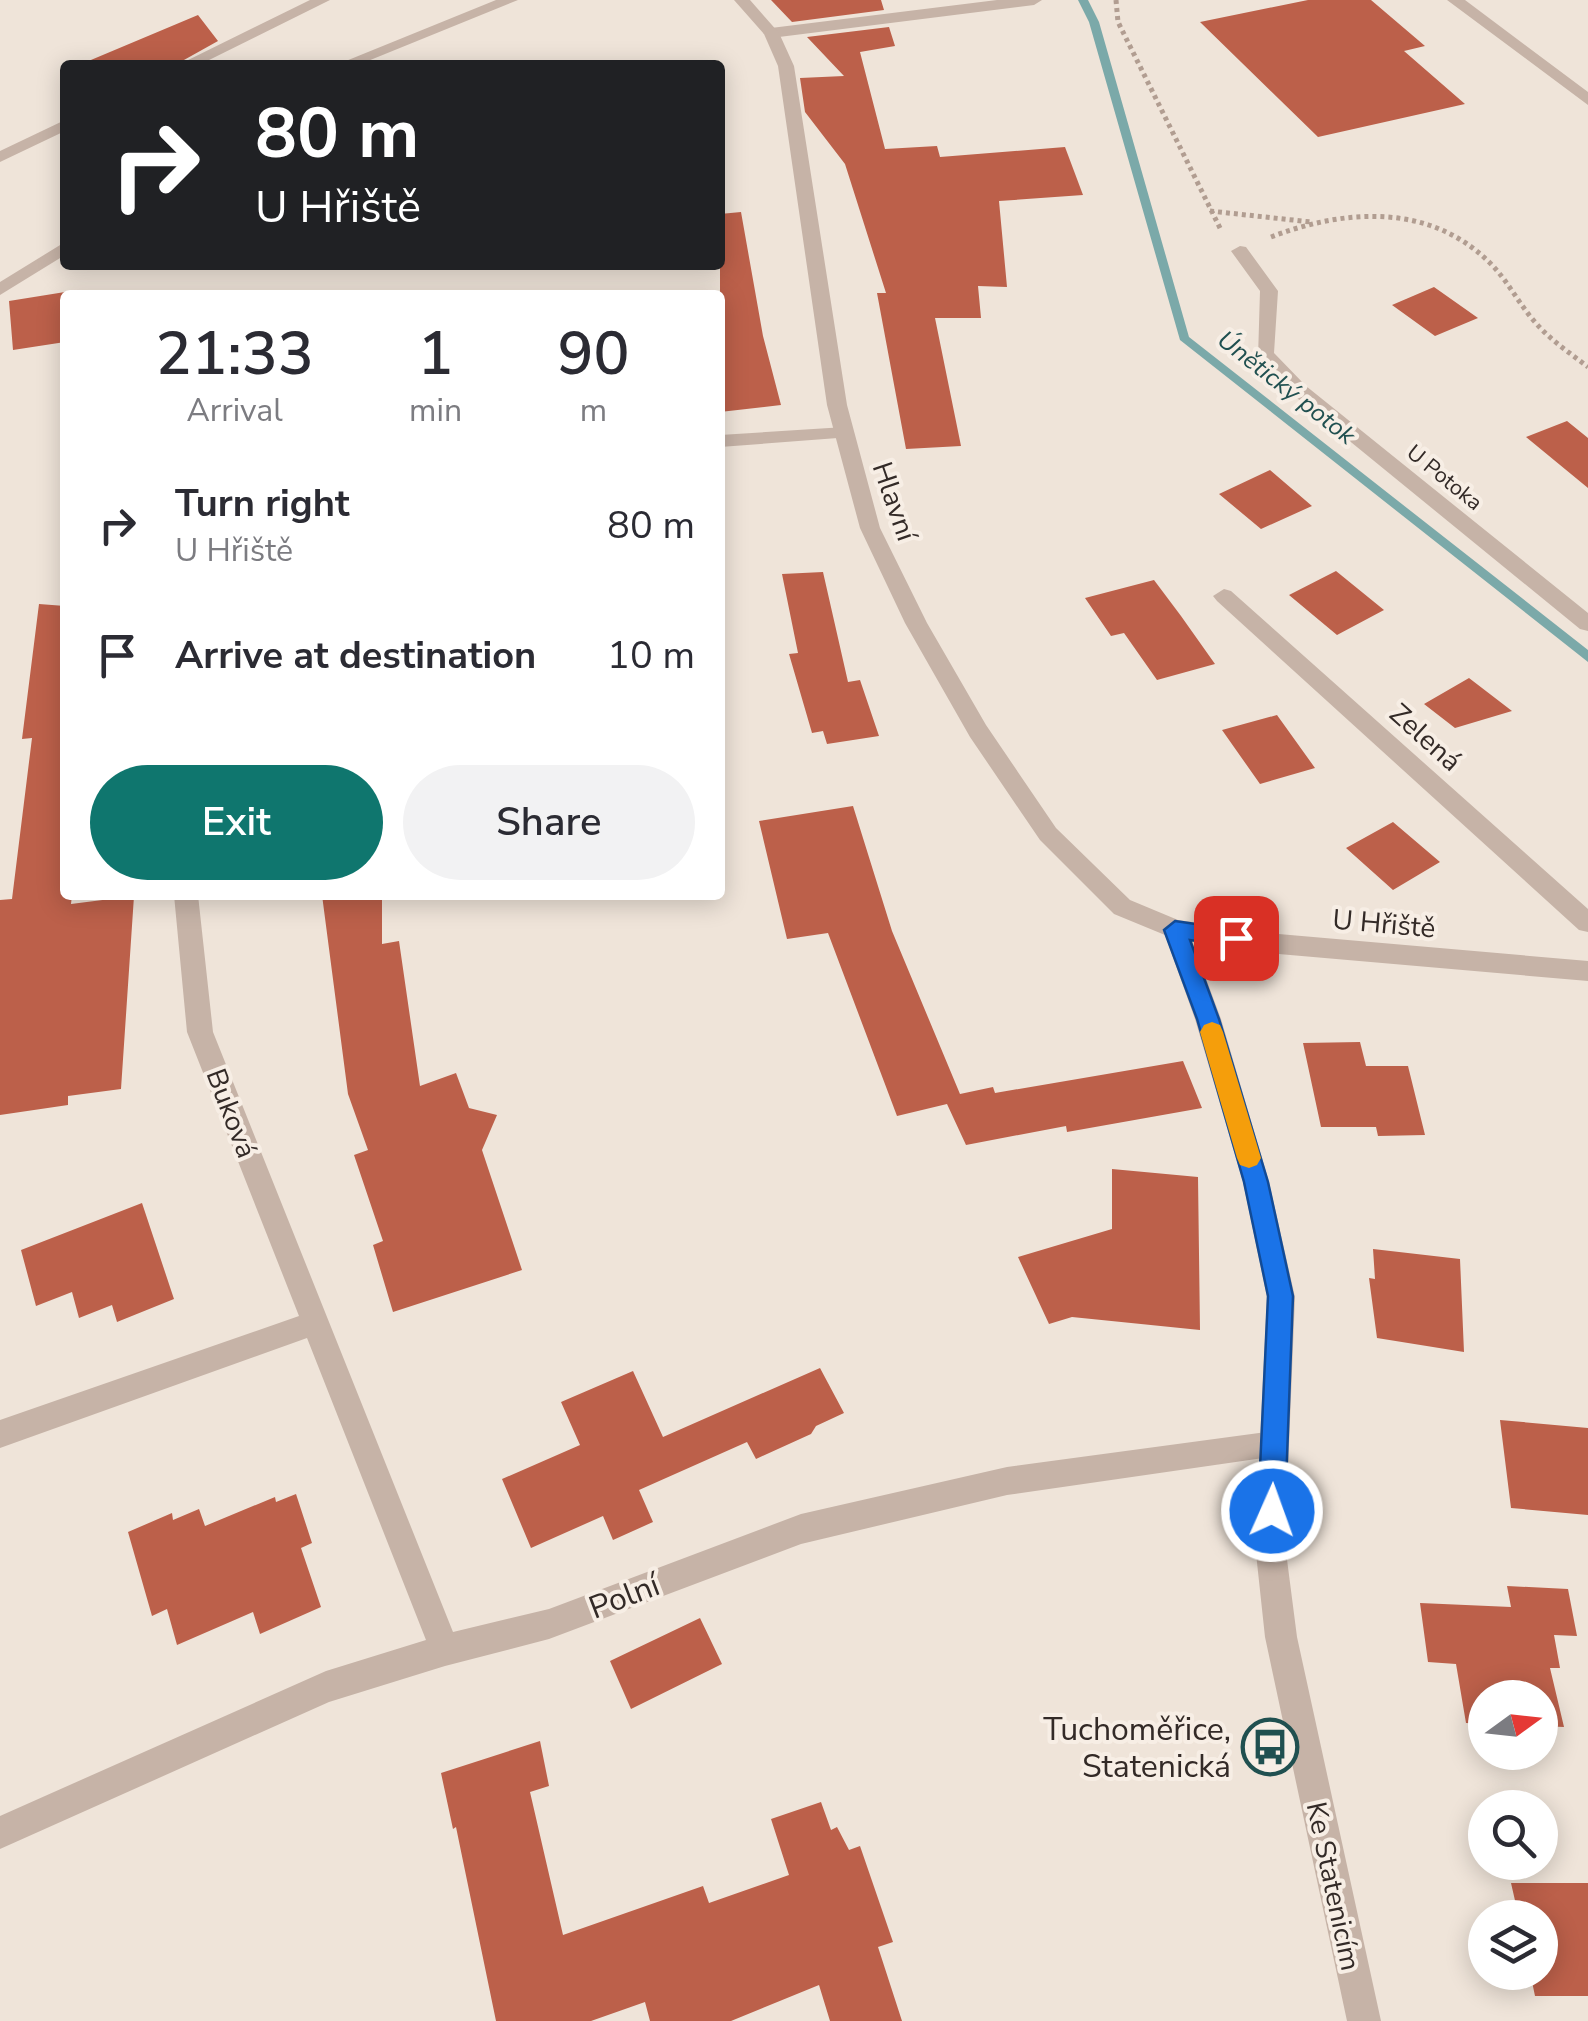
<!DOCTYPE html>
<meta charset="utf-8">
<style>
body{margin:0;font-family:"Nunito Sans",sans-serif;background:#f2f2f3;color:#2b2b33;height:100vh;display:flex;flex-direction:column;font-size:38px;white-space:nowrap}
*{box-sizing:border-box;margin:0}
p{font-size:32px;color:#7c7c81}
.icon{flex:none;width:55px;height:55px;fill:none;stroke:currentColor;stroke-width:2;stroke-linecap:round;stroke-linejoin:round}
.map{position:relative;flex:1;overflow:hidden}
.side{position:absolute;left:60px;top:290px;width:665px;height:610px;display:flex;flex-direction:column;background:#fff;border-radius:10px;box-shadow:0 5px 25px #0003}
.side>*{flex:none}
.banner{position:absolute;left:60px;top:60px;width:665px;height:210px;border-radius:10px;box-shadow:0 5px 25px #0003;background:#202124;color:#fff;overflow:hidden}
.needle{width:65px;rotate:75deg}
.buttons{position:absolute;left:1468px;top:1680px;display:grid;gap:20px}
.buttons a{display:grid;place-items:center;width:90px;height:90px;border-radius:50%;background:#fff;box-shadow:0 5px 25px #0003;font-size:50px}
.pin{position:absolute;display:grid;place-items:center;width:85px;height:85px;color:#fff;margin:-42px;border-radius:20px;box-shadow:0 5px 15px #0006}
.me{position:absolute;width:110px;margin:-55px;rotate:2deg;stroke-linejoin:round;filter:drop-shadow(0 0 8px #0008)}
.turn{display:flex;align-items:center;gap:35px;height:210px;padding:0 30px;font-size:45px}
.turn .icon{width:130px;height:130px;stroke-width:2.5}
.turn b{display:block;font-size:70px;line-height:85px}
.eta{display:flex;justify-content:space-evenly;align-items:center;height:170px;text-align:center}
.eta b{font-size:60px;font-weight:600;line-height:70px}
.cta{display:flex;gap:20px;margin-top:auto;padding:20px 30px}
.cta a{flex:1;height:115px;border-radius:60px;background:#0f766e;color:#fff;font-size:40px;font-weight:600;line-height:115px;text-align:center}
.cta a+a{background:#f2f2f3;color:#2b2b33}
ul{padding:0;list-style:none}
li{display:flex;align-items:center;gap:30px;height:130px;padding:0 30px}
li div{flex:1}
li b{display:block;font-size:38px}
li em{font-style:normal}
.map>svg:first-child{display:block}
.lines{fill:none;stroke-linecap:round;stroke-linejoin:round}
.stream{fill:#7ba9a9;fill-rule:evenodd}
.building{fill:#bc604a}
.path{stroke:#b19d91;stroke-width:5;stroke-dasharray:4 4;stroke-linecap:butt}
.service{fill:#c6b3a7;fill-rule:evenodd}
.minor{fill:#c6b3a7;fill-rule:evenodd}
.tertiary{fill:#c6b3a7;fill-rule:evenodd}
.route{fill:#1a73e8;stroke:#114b97;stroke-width:2.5}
.slow{fill:#f59e0b}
.labels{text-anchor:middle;stroke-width:8;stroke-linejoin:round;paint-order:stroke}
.far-street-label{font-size:22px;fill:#332a27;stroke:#f7eee5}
.far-water-label{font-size:25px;font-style:italic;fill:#205050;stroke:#f7eee5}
.street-label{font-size:28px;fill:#332a27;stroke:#f7eee5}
.near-street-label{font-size:32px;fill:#332a27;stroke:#f7eee5}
.near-poi-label{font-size:32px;fill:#332a27;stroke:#f7eee5;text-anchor:end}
</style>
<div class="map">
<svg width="1588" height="2021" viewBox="0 0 1588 2021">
<rect width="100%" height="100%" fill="#efe4d9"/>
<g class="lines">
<path class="stream" d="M1078,0H1088L1099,22L1189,337L1588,650V662L1180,340L1089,22Z"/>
</g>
<path class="building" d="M771,0H881L884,10L792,22Z
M1308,0H1371L1425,46L1404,51L1465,104L1318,137L1200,22Z
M198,15L218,41L175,65H79Z
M889,27L895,46L860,52L885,149L937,146L940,157L1065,147L1083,195L999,201L1007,287L978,286L981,318H935L961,446L906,449L877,293H886L845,164L805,112L800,78L844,76L807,37Z
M741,212L763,336L781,405L720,412V214Z
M1434,287L1478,318L1435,336L1392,305Z
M65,292V342L13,350L9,301Z
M1567,421L1588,438V488L1526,437Z
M1270,470L1312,506L1261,529L1219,494Z
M1336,571L1384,610L1337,635L1289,595Z
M823,572L848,682L860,680L879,736L827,744L823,731L812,733L789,654L798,653L782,574Z
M1154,580L1181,616L1215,664L1157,680L1124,633L1111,636L1085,598Z
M39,604L65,606V895H72L71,904L134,896L121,1089L68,1096V1105L0,1115V900L12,899L32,738L22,739Z
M1469,678L1512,711L1455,728L1424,704Z
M1277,715L1315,768L1260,784L1222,730Z
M853,806L892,931L960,1094L993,1087L995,1093L1183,1061L1202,1108L1067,1132L1066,1126L966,1145L947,1104L897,1116L828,933L787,939L759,821Z
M1393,822L1440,862L1393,890L1346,848Z
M322,895H382V944L399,941L420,1086L456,1073L469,1108L497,1115L482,1150L522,1270L393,1312L373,1245L383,1241L354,1155L368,1150L348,1094Z
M1360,1042L1366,1066H1408L1425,1135L1378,1136L1376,1127H1321L1303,1043Z
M1112,1169L1198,1177L1200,1330L1072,1317L1049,1324L1018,1257L1112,1229Z
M142,1203L174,1299L117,1322L112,1305L79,1318L72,1292L36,1306L21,1250Z
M1373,1249L1460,1259L1464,1352L1377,1338L1369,1278L1375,1279Z
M820,1368L844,1413L816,1426L811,1434L756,1459L747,1442L639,1490L653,1522L613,1540L603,1516L531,1548L502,1479L580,1445L561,1402L633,1371L663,1437Z
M1500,1420L1588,1428V1515L1511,1508Z
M296,1494L312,1543L301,1548L321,1607L260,1634L253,1612L177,1645L167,1609L152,1616L128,1532L172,1513L173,1520L199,1509L205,1526L275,1497L276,1502Z
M1507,1586L1568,1589L1577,1636L1554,1635L1560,1668H1550L1564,1727L1540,1726V1698H1485V1724L1466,1723L1456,1664L1428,1662L1420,1603L1511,1607Z
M700,1618L722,1664L631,1709L610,1661Z
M540,1741L549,1786L530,1792L563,1935L703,1886L709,1903L789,1875L771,1819L821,1802L831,1830L837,1827L849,1850L860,1846L893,1942L878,1947L902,2021H830L819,1985L731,2021H650L645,2002L591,2021H496L456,1827L453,1829L441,1773Z
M1511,1883H1588V1996H1535L1530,1972H1540V1918H1519Z"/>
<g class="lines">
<path class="path" d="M1116,0L1118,22L1221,230
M1210,211L1311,222
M1271,237C1344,209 1428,203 1488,261C1507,279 1518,303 1535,322C1550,340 1570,353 1588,367"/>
<path class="service" d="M845,427L854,433L851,437L720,447V435Z"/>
<path class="minor" d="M496,0H518L358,65H336Z
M997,0H1042L1034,5L771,38L763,33L771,28Z
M1447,0H1465L1588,92V105Z
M65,242V255L0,295V282Z
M1240,246L1246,247L1278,291L1274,353L1306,386L1588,613V631L1580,629L1292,394L1258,358L1260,291L1231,251Z
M1224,589L1231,591L1588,909V932L1579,930L1217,601L1213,596Z
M174,895H198L213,1032L453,1632L549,1609L801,1514L1007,1467L1274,1431L1284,1435L1289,1445L1284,1455L1007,1495L801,1544L549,1639L445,1666L329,1702L0,1849V1816L326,1671L426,1640L307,1338L0,1448V1420L299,1316L187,1032Z"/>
<path class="tertiary" d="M310,0H330L199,65H178Z
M734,0H750L779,33L794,66L847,405L880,528L927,623L986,725L1056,828L1130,900L1178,920L1267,933L1588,961V981L1267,953L1192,941L1221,1019L1269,1182L1295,1297L1285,1544L1297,1637L1381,2021H1347L1265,1637L1255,1544L1267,1297L1243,1182L1195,1019L1165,935L1114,914L1040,840L970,737L905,623L860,528L827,405L778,66L764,34Z
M65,120V131L0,162V151Z"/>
</g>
<path class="route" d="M1175,921L1236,930L1248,938L1236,947L1190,940L1219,1019L1268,1182L1293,1296L1285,1511L1281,1520L1272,1524L1262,1520L1258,1511L1268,1296L1244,1182L1197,1019L1164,930Z"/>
<path class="slow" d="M1212,1022L1220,1025L1223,1032L1261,1158L1257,1165L1249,1168L1240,1165L1237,1158L1200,1032L1204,1025Z"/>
<defs>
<g id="bus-ring" transform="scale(2.875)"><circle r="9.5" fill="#f7eee5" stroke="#205050" stroke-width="1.5"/><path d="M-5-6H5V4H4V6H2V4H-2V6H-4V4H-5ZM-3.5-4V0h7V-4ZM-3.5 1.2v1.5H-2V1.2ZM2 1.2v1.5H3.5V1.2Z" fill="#205050"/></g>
</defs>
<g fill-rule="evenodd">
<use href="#bus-ring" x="1270" y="1747"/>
</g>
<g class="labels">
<g class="far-street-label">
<text transform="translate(1445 477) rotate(39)" y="8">U Potoka</text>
</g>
<g class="far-water-label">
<text transform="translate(1287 387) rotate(38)" y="9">Únětický potok</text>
</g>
<g class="street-label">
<text transform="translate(895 501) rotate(71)" y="10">Hlavní</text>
<text transform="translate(1426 737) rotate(42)" y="10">Zelená</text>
<text transform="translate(1384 923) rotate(5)" y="10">U Hřiště</text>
<text transform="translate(232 1113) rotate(69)" y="10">Buková</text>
<text transform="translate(1334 1886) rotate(78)" y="10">Ke Statenicím</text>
</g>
<g class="near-street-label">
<text transform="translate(624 1596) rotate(-21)" y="11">Polní</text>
</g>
<g class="near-poi-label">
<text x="1231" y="1740">Tuchoměřice,<tspan x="1231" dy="37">Statenická</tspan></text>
</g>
</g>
</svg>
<div class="buttons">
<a><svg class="needle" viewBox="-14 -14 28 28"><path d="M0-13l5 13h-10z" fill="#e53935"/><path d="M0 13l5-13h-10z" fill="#7c7c81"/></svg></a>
<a><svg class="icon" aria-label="search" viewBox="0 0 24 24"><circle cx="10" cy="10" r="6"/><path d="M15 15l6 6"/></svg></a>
<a><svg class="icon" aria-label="layers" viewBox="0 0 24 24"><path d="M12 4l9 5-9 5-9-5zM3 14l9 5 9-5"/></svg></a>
</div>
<div class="pin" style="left:1236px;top:938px;background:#d93025"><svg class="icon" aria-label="arrive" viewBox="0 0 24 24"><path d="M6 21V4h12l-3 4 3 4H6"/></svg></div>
<svg class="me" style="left:1272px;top:1511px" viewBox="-20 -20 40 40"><circle r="17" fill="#1a73e8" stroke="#fff" stroke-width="3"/><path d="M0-11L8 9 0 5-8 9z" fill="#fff"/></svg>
<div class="banner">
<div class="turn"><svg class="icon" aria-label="right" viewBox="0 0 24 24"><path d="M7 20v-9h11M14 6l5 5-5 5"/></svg><div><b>80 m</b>U Hřiště</div></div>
</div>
<section class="side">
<div class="eta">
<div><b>21:33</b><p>Arrival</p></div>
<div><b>1</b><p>min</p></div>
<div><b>90</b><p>m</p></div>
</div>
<ul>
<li><svg class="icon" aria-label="right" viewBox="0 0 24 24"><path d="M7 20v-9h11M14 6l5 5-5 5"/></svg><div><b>Turn right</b><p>U Hřiště</p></div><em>80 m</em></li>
<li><svg class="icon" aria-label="arrive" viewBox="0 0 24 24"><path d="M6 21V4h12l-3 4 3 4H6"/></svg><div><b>Arrive at destination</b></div><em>10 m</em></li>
</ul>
<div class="cta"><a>Exit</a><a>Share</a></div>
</section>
</div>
